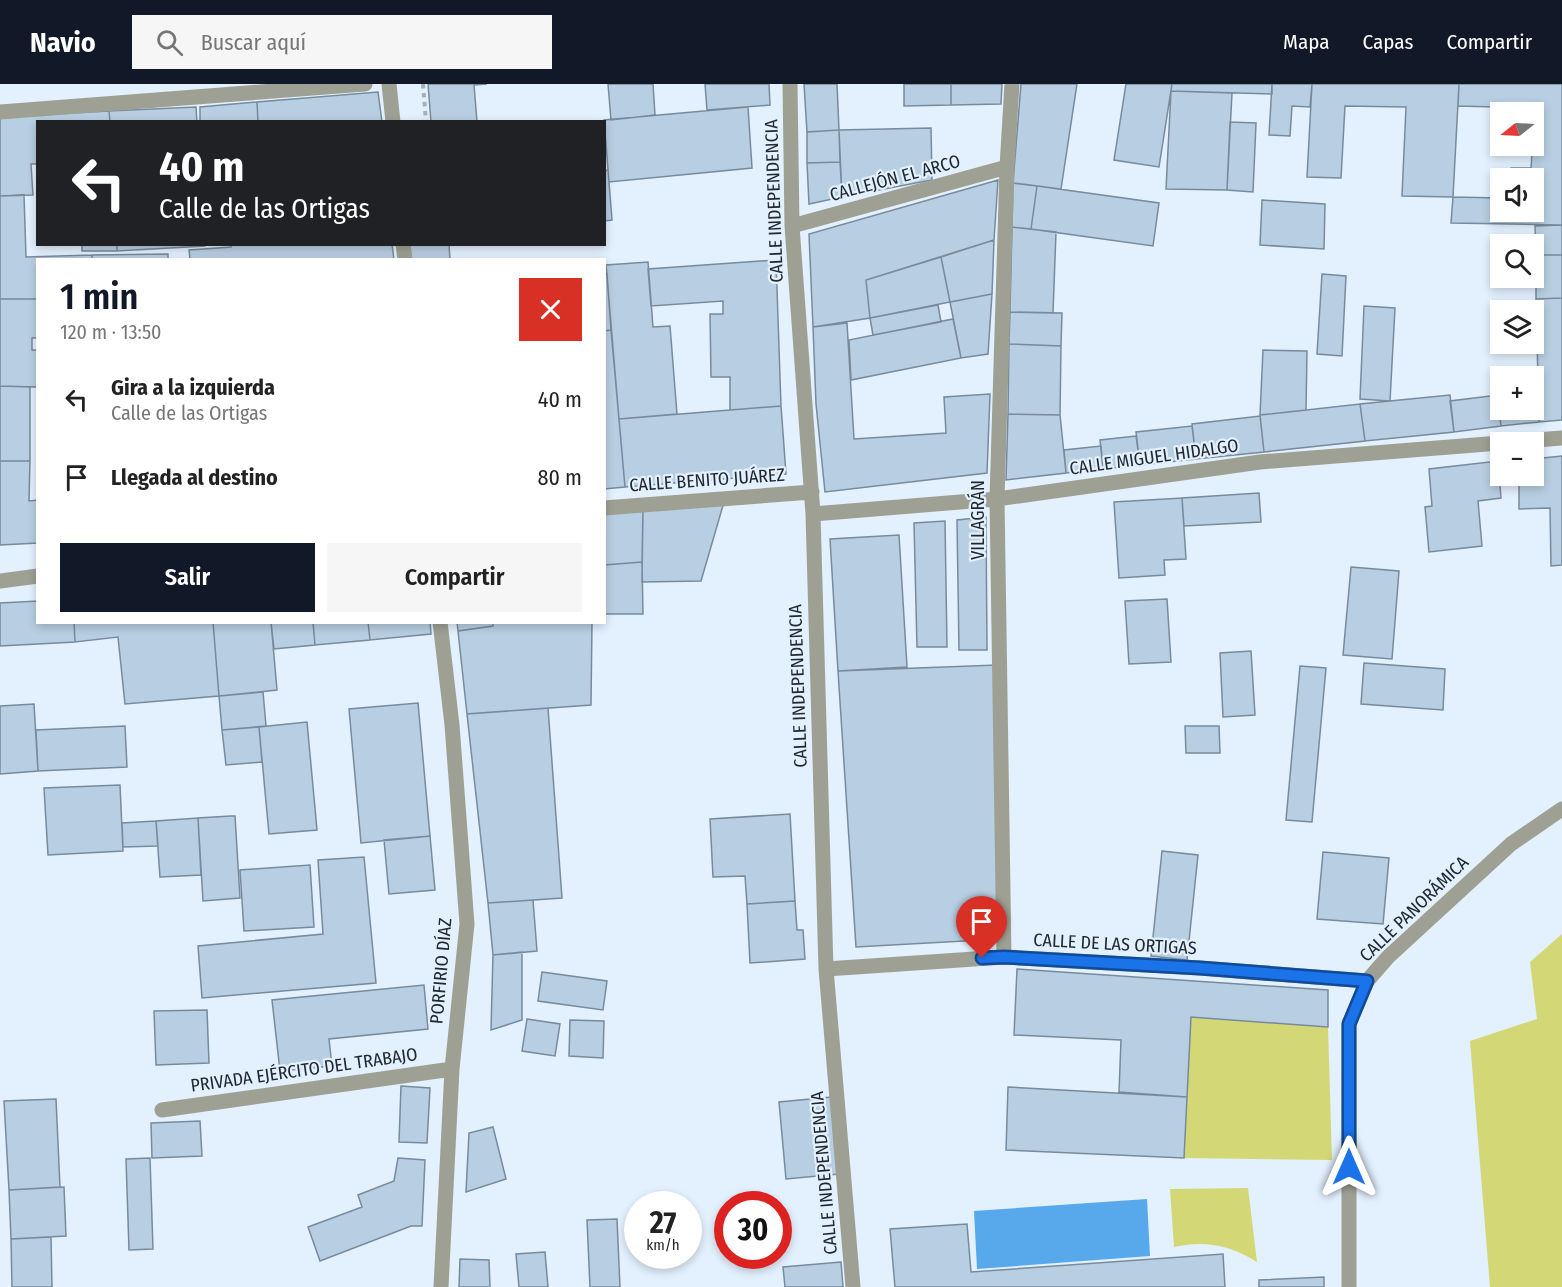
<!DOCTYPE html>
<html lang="es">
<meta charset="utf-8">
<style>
body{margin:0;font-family:"Fira Sans Condensed",sans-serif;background:#f6f6f6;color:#222;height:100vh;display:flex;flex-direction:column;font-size:22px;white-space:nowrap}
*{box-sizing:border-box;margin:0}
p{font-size:20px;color:#767676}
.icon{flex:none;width:33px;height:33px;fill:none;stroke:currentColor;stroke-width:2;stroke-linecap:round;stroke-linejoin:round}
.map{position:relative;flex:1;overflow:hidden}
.panel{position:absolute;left:36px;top:174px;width:570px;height:366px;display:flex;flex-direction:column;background:#fff;border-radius:0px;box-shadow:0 3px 9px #0003}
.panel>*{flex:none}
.hud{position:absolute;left:36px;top:36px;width:570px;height:126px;border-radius:0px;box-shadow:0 3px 9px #0003;background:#202124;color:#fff;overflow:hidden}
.needle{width:39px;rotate:252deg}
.fabs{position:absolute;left:1490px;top:18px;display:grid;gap:12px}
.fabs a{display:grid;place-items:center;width:54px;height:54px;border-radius:0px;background:#fff;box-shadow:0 3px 9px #0003;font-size:30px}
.speed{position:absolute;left:624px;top:1107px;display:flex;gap:12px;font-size:30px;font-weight:700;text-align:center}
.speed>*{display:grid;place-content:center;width:78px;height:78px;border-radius:50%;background:#fff;box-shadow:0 3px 9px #0003;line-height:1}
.speed small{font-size:15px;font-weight:400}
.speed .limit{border:9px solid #d22;background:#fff;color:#111}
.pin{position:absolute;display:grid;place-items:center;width:51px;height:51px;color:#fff;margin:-62px -26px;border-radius:50% 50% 50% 0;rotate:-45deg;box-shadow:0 0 6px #0007}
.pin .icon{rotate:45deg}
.me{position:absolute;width:66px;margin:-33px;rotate:0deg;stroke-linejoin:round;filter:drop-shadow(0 0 4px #0008)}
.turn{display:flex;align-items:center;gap:21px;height:126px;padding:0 24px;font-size:27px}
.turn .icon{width:78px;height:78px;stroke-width:2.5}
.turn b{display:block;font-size:42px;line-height:51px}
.round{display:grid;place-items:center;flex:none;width:63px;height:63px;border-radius:0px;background:#f6f6f6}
.headline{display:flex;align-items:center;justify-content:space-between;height:102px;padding:0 24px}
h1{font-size:36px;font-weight:600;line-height:45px;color:#111827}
.button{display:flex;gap:12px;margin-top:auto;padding:12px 24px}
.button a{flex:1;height:69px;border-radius:0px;background:#111827;color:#fff;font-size:24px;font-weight:600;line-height:69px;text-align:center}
.button a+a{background:#f6f6f6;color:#222}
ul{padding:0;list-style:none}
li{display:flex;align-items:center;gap:18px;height:78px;padding:0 24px}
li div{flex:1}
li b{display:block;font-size:22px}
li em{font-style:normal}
header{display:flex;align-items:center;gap:36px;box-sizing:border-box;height:84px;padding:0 30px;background:#111827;color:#fff}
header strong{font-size:28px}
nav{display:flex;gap:33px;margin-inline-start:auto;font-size:21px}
.search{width:420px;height:54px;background:#f6f6f6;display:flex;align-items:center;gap:15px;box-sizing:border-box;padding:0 21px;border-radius:0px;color:#767676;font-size:22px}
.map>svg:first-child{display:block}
.green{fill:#d4d776}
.water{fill:#57a9eb}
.building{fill:#b8cee2;stroke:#778b9d;stroke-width:1.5}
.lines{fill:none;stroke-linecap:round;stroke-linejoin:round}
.path{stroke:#a4afbb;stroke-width:4;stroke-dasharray:4.5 4.5;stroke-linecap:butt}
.street{stroke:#9fa094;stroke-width:15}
.route-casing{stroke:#114b97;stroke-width:15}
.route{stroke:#1a73e8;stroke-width:10}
.labels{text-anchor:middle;stroke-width:4.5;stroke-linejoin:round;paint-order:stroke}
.street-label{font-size:18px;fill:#202830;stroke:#e3f0fd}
</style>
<header>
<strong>Navio</strong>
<div class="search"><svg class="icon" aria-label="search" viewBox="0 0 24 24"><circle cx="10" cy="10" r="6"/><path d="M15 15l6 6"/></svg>Buscar aquí</div>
<nav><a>Mapa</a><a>Capas</a><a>Compartir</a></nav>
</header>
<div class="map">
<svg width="1562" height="1203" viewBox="0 0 1562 1203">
<rect width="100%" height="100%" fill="#e3f0fd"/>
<path class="green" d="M1562,850V1203H1490L1470,957L1537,935L1530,878Z
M1191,933L1328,943L1332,1076L1184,1074Z
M1248,1104L1257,1178C1230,1161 1205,1156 1174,1163L1170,1105Z"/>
<path class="water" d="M1147,1115L1150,1172L977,1185L974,1127Z"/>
<path class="building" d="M428,0H487L474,1L477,38H431Z
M608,0H653L655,31L611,36Z
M705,0H769L770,21L707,26Z
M804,0H837L839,46L807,48Z
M904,0H951V21L904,22Z
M951,0H1002L1001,20L951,21Z
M1021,0H1077L1061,105L1013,99Z
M1126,0H1172L1159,83L1114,76Z
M1172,0H1272V10L1171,7Z
M1272,0H1312L1310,23L1292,22L1290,52L1269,51Z
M1312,0H1459L1453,113L1402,112L1406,23L1345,22L1341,94L1307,93Z
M1459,0H1562V141L1451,139L1453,113L1500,114V128H1533V94H1510L1511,84H1531L1535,24L1458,22Z
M1171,7L1232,9L1227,106L1166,105Z
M378,8L382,38H258L257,18Z
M257,18L258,38H200V23Z
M196,23L197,38H110L109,27Z
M748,23L752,84L609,98L604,36Z
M109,27L110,38H38V80H31L33,111L0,112V33Z
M1230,38L1256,39L1253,108L1227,106Z
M931,44L932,96L842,113L839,46Z
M839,46L840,78L807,79V48Z
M840,78L842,113L809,120L807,79Z
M608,86L612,136L604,137V87Z
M998,96L994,156L866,196L870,234L813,243L809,150Z
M1013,99L1037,102L1031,145L1012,143Z
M1037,102L1159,119L1153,162L1031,145Z
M24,111L26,173L92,171V176H38V215H0V112Z
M1262,116L1325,120L1324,165L1260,161Z
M1562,141V171H1536L1535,142Z
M1012,143L1056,148L1053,229L1010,228Z
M994,156L992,210L950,218L941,173Z
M82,160H117V167H82Z
M117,160H205V162L117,167Z
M231,160H392L394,176H190L189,166L231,163Z
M410,160H449L450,176H411Z
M168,170V176H92V171Z
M1536,171H1562V214L1536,215Z
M941,173L950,218L870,234L866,196Z
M776,176L781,322L730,326V293H711L710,230H723V217L651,222L648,185Z
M648,178L653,243L670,242L677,330L619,335L606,181Z
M607,190L611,246L604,247V191Z
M1322,190L1346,192L1342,272L1317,270Z
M992,210L988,270L961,274L950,218Z
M1562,214V336L1539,338L1536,215Z
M0,215H38V254H32V266H38V303L0,302Z
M938,221L941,238L873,251L870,234Z
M1364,222L1395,224L1390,317L1360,315Z
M1010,228L1062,229L1061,262L1009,260Z
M953,235L961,274L851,296L849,256Z
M847,239L854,355L946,349L944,313L990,310L987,389L825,408L816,320L813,243Z
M611,246L625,403L604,405V247Z
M1009,260L1061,262L1060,331L1008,330Z
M1263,266L1307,267L1306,326L1260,331Z
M0,302L30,303V377H0Z
M1533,304H1537L1539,338L1501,342L1497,308H1500V326H1533Z
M1450,311L1454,348L1365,357L1360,320Z
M1498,311L1501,342L1454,348L1450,317Z
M1360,320L1365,357L1264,368L1260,331Z
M781,322L786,390L625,403L619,335Z
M1008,330L1060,331L1066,389L1006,396Z
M1260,332L1264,368L1196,375L1192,340Z
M1192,342L1196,375L1140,381L1136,348Z
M1136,352L1140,381L1103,385L1100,356Z
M1101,362L1103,385L1066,389L1064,366Z
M1562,372V481L1551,482L1550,424L1519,425V392H1533V375Z
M0,377H30L29,417L38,416V459L0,461Z
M1498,377L1501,414L1478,417L1482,462L1429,468L1425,423L1432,422L1429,385Z
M1259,409L1261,438L1184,442L1182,414Z
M1182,414L1186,475L1164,476L1165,491L1119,494L1114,418Z
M724,418L701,497L642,498L643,425Z
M643,425L642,478L604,481V429Z
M986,433L987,566H959L957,436Z
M945,437L947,563H917L914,439Z
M899,451L907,583L838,587L830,455Z
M642,478L643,530H604V481Z
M1351,483L1399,487L1392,575L1343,571Z
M1167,515L1171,578L1129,580L1125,517Z
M38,517V538H74L75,558L0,562V519Z
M74,538H213L219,612L125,620L118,553L75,558Z
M213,538H271L277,606L219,612Z
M271,538H313L315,561L274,565Z
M313,538H368L370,556L315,561Z
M368,538H430L431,550L370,556Z
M457,538H493V542L458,547Z
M493,538H592L591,621L467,630L458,547L493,542Z
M1251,567L1255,631L1223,633L1220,569Z
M1364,579L1445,585L1443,626L1361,620Z
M997,581L1000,855L856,863L838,587Z
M1300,582L1326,584L1312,738L1286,736Z
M263,608L266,642L222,646L219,612Z
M418,619L430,752L361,759L349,625Z
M34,620L38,687L0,690V622Z
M548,624L562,814L488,819L467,630Z
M307,638L317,746L269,750L259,643Z
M125,642L127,683L38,687L36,646Z
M1185,642H1219L1220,669H1186Z
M259,643L262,678L226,681L222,646Z
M120,701L123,767L48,771L44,704Z
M790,730L795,817L747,820L745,792L713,793L710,735Z
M231,732H235L240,814L203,817L198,734Z
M198,734L201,791L160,793L156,737Z
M156,737L158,762L123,763L122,739Z
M430,752L435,806L389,810L384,756Z
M1162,767L1198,771L1187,876L1151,872Z
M1323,768L1389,774L1383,840L1317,835Z
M364,773L376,899L202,914L198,862L323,850L318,776Z
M310,781L314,843L244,847L240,786Z
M533,816L537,867L493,871L488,819Z
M795,817L797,846H803L805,875L750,879L747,820Z
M522,868V936L491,946L493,871Z
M1017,885L1328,906V943L1191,933L1187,1013L1119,1008L1121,956L1014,951Z
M542,888L607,897L603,926L538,917Z
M424,901L428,945L329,955L332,982L280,987L272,916Z
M207,926L209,979L156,981L154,927Z
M527,935L560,940L555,972L522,967Z
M570,936L604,937L603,974L569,972Z
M401,1002L430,1004L427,1059L399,1058Z
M1008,1003L1187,1013L1184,1074L1006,1066Z
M831,1013L839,1090L786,1095L779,1018Z
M56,1015L60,1103L9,1106L4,1017Z
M200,1037L202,1072L152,1074L151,1039Z
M493,1043L506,1095L466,1108L469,1049Z
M150,1074L153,1165L129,1166L126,1075Z
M398,1074L425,1076L422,1142H411L320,1177L308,1143L362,1123L358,1111L394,1097Z
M64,1103L66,1152L11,1155L9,1106Z
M617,1135L620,1203H590L587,1136Z
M967,1140L971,1188L1223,1170L1225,1203H895L890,1145Z
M51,1153L52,1203H12L11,1155Z
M545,1168L548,1203H519L516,1170Z
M460,1175L489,1176L490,1203H459Z
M841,1178L843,1203H785L783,1183Z
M1324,1193V1203H1259V1196Z"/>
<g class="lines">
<path class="path" d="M423,0L426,38"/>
<path class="street" d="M389,0L393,38
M790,0L792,142L813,430L826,885L853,1203
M0,28L365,0
M792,142L1007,83
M403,160L405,176
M1509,358L1562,354
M604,424L812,408
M813,430L997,415L1260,378L1500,359
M0,497L38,492
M440,538L452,641L467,840L452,985L441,1203
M1004,873L997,415L1007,83L1012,0
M826,885L1004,873L1200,884L1367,897
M162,1026L452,985
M1349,1203V940L1367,897L1388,873L1511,760L1562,725"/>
</g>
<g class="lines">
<g class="route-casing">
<path id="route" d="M982,874L1004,873L1200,884L1367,897L1349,940V1083"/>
</g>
<use href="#route" class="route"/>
</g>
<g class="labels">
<g class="street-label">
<text transform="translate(895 94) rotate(-15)" y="6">CALLEJÓN EL ARCO</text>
<text transform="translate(774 117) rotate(-92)" y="6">CALLE INDEPENDENCIA</text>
<text transform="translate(1154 373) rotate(-8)" y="6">CALLE MIGUEL HIDALGO</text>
<text transform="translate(707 396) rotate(-4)" y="6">CALLE BENITO JUÁREZ</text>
<text transform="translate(978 436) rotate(-90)" y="6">VILLAGRÁN</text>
<text transform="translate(798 602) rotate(-92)" y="6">CALLE INDEPENDENCIA</text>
<text transform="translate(1414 825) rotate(-44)" y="6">CALLE PANORÁMICA</text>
<text transform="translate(1115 860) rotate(3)" y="6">CALLE DE LAS ORTIGAS</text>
<text transform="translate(441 887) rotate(-85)" y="6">PORFIRIO DÍAZ</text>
<text transform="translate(304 986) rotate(-8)" y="6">PRIVADA EJÉRCITO DEL TRABAJO</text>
<text transform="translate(824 1089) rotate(-95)" y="6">CALLE INDEPENDENCIA</text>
</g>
</g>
</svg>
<div class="fabs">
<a><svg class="needle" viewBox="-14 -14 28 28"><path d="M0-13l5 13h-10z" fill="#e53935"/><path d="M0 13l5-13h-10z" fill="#767676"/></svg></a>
<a><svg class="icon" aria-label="sound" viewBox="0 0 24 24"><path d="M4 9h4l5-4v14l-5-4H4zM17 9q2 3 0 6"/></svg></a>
<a><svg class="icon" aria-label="search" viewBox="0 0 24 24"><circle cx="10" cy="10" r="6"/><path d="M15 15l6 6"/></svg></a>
<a><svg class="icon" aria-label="layers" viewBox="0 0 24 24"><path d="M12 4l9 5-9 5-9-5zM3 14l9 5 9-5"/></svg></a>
<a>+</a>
<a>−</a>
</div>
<div class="speed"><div>27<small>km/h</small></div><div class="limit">30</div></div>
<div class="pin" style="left:982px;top:874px;background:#d93025"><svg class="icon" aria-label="arrive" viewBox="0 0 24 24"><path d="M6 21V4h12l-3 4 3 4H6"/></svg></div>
<svg class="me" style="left:1349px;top:1083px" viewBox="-20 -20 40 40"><path d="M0-17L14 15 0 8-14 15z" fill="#1a73e8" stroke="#fff" stroke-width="4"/></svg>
<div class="hud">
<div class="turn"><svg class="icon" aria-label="left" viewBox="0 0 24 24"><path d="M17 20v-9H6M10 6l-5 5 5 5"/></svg><div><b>40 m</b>Calle de las Ortigas</div></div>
</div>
<section class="panel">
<div class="headline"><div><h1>1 min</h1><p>120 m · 13:50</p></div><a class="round" style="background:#d93025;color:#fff"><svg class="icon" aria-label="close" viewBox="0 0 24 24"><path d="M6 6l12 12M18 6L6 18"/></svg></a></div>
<ul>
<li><svg class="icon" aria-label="left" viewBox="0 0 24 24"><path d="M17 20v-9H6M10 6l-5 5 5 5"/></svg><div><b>Gira a la izquierda</b><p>Calle de las Ortigas</p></div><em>40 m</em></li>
<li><svg class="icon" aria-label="arrive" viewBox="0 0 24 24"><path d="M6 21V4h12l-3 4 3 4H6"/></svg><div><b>Llegada al destino</b></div><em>80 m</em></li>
</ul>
<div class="button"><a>Salir</a><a>Compartir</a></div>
</section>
</div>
